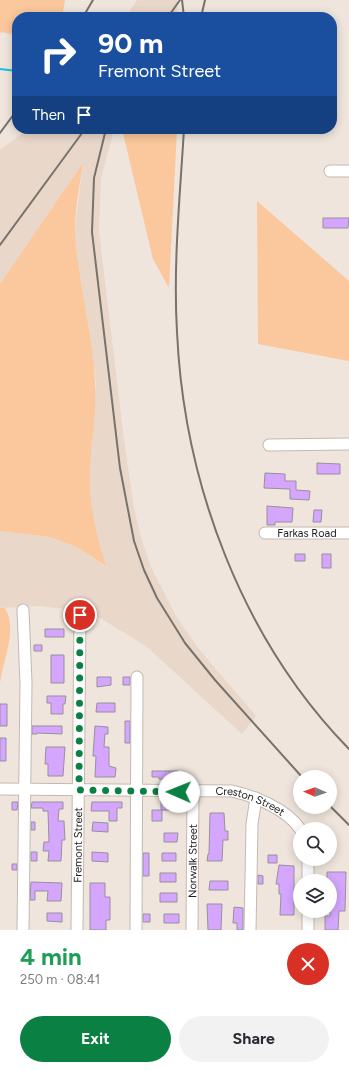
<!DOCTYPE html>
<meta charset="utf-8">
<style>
body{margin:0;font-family:Figtree,sans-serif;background:#f2f2f3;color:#2b2b33;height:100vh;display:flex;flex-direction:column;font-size:15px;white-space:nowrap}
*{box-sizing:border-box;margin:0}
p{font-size:13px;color:#7c7c81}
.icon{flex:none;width:22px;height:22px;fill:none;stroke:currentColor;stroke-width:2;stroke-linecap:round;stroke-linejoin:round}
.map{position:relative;height:930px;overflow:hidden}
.side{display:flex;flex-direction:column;background:#fff;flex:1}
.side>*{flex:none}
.top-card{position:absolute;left:12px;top:12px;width:325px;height:122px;border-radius:16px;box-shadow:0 2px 10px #0003;background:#1a4fa0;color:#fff;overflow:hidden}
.needle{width:26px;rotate:272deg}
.tools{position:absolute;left:293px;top:770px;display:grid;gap:8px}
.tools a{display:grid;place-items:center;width:44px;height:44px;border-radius:50%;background:#fff;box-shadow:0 2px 10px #0003;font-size:20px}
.pin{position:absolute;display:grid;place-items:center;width:34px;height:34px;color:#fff;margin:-17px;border:2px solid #fff;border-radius:50%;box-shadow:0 1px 4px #0007}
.me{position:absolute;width:44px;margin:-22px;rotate:271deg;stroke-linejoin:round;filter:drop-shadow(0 0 3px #0008)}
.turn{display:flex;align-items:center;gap:14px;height:84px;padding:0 20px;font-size:18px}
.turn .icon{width:52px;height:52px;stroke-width:2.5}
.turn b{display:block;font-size:28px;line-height:34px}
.then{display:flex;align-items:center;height:38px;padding:0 20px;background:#0003;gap:8px;font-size:15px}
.round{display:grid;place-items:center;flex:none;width:42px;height:42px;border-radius:21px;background:#f2f2f3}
.overview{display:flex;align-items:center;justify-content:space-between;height:68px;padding:0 20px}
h1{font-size:24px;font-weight:700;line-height:30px;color:#1e9e55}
.action{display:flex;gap:8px;margin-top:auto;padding:8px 20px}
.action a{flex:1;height:46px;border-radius:24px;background:#0b8043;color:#fff;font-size:16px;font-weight:700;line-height:46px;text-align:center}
.action a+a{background:#f2f2f3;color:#2b2b33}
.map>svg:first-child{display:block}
.built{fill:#e9d8ca}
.green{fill:#fbc79c}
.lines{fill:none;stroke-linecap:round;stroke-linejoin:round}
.stream{stroke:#17c0e0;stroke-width:2}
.building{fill:#d4a6fe;stroke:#96919b}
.minor-casing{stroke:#c3b9b1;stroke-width:13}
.minor{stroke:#fff;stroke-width:11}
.rail{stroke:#78726c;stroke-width:2}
.route{stroke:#0b8043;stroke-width:7;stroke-dasharray:0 12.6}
.labels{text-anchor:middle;stroke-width:3;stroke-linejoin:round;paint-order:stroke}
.street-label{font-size:11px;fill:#1f1b18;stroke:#fff}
</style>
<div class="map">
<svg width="349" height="930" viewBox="0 0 349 930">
<rect width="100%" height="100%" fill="#efe5dc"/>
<path class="built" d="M137,0H177L178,15L177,17H126Z
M28,129H114L101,179L99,231L124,440L134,508L141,538L151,567L176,616L198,648L256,716L242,734L146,646L90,612L38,606L0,608V531L50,537L77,547L105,566L94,529L90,499L89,469L96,383L88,322L79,276L75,228L83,164L0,284V150Z"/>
<path class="green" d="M0,0H65L62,17H17V35L1,32L0,34Z
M122,129H177L169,288L153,259Z
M83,163C80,184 75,208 75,229C77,281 93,331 95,383C97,411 91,440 90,468C88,502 96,534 106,566L77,547L50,537L0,531V284Z
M257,201L349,281V361L258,344Z
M0,608H5C18,630 3,659 0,683Z"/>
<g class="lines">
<path class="stream" d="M0,69L17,71"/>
</g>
<path class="building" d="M323,218H349L348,228H323Z
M317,463L340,464V474H317Z
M265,473L285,474V481H296V490L310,491L309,500L290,499V489L264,488Z
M267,506L293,508L292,522H275V525H267Z
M314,510H322L321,522H313Z
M295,554H305V561H295Z
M322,554H331V568H322Z
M45,629H64V637H45Z
M34,645H42V651H34Z
M51,655H64V683H51Z
M97,677H111V685L97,687Z
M123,677H130V685H123Z
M47,696H66L65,704H63V714H51V703H47Z
M97,703H115V712H96Z
M0,704H7V726H0Z
M125,721H130V743H125Z
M32,726H62V734L37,733V734H32Z
M95,726L108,727V734H105L104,747H109V766L116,768L115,777H95L96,756H93Z
M0,738H6V761H0Z
M46,747H65L63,776H48V764H45Z
M152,771H178V780L159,779V777H152Z
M161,801L184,802V810H161Z
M12,802H18L17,810H12Z
M32,802H63V809H59L58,821H64L65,840H62L61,861H48L49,851H43L44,842H49L48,811H43V808H31Z
M92,802H122V808H117V821H109V811H91Z
M152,810H162V821H152Z
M210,813H224L225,831H228V840H223L222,861H207L208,854H209Z
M31,822H35V830H31Z
M93,822L108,823V832L92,831Z
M164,833H178L177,842H164Z
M31,852H37V861H31Z
M92,852L108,853V862L92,861Z
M143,853H149V876H143Z
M162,853H176V861H162Z
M268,855H277V863H268Z
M12,864H17V870H12Z
M279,865L294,866V915H280L281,894H279V884H276Z
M327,872H346L345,911H339L338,930H325V916H330V880H327Z
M160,873H176V882H160Z
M258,875L263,876V884H258Z
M210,881H228V890H209Z
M31,882L62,883L61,901H47L48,891H35V900H30Z
M90,883H105V897H110V920H106V930H90Z
M160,893H177V902H160Z
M207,904H222L221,930H208Z
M234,907L243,908V930H237V923H233Z
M47,913H62V922L47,921Z
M143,914H150V922H143Z
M164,914H179V923H164Z"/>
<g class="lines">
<g class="minor-casing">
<g id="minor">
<path d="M330,171H349"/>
<path d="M269,445L349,444"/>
<path id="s1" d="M265,533H349"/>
<path id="s2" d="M0,789L232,791C254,796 287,809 300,829"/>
<path d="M308,881V859"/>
<path d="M23,930L26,683L23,610"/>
<path id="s3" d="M77,930L80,615"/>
<path d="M136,930L137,677"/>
<path id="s4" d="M192,930L193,792"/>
<path d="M250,930L252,824L256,798"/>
<path d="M308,930V911"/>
</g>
</g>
<use href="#minor" class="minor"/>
<path class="rail" d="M182,0L184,17
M83,17L93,0
M168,17L180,0
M201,17L205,0
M106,129L94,178L92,232L120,468L134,541L144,570L157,598L185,643L215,680L302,777
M184,129C180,196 173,265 177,332C184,484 242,639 349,749
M0,133L17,110
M0,245L85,129
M330,806L349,825"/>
</g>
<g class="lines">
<path class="route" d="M80,615L79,790L179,792"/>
</g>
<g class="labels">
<g class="street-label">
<text dy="4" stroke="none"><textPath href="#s1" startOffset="42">Farkas Road</textPath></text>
<text dy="4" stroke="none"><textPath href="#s2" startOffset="252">Creston Street</textPath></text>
<text dy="4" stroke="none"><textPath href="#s3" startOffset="85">Fremont Street</textPath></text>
<text dy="4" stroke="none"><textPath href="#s4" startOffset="69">Norwalk Street</textPath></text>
</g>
</g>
</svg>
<div class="tools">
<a><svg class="needle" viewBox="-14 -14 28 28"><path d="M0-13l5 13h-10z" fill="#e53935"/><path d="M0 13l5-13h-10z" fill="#7c7c81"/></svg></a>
<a><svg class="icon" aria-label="search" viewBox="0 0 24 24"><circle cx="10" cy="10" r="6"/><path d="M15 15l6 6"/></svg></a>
<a><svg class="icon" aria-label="layers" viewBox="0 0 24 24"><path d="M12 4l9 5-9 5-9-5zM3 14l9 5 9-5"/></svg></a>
</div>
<div class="pin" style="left:80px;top:615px;background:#d93025"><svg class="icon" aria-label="arrive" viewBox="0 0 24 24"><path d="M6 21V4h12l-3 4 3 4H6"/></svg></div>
<svg class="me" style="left:179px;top:792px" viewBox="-20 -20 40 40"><circle r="19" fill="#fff"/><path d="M0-13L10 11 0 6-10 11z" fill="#0b8043"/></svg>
<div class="top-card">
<div class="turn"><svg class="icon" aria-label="right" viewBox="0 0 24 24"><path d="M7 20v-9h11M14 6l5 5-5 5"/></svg><div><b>90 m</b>Fremont Street</div></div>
<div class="then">Then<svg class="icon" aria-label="arrive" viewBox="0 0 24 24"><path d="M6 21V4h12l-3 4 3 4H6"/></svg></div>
</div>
</div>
<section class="side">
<div class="overview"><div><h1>4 min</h1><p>250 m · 08:41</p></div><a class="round" style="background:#d93025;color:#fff"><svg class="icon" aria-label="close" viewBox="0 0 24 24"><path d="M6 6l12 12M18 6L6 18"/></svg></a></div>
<div class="action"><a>Exit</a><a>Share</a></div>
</section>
